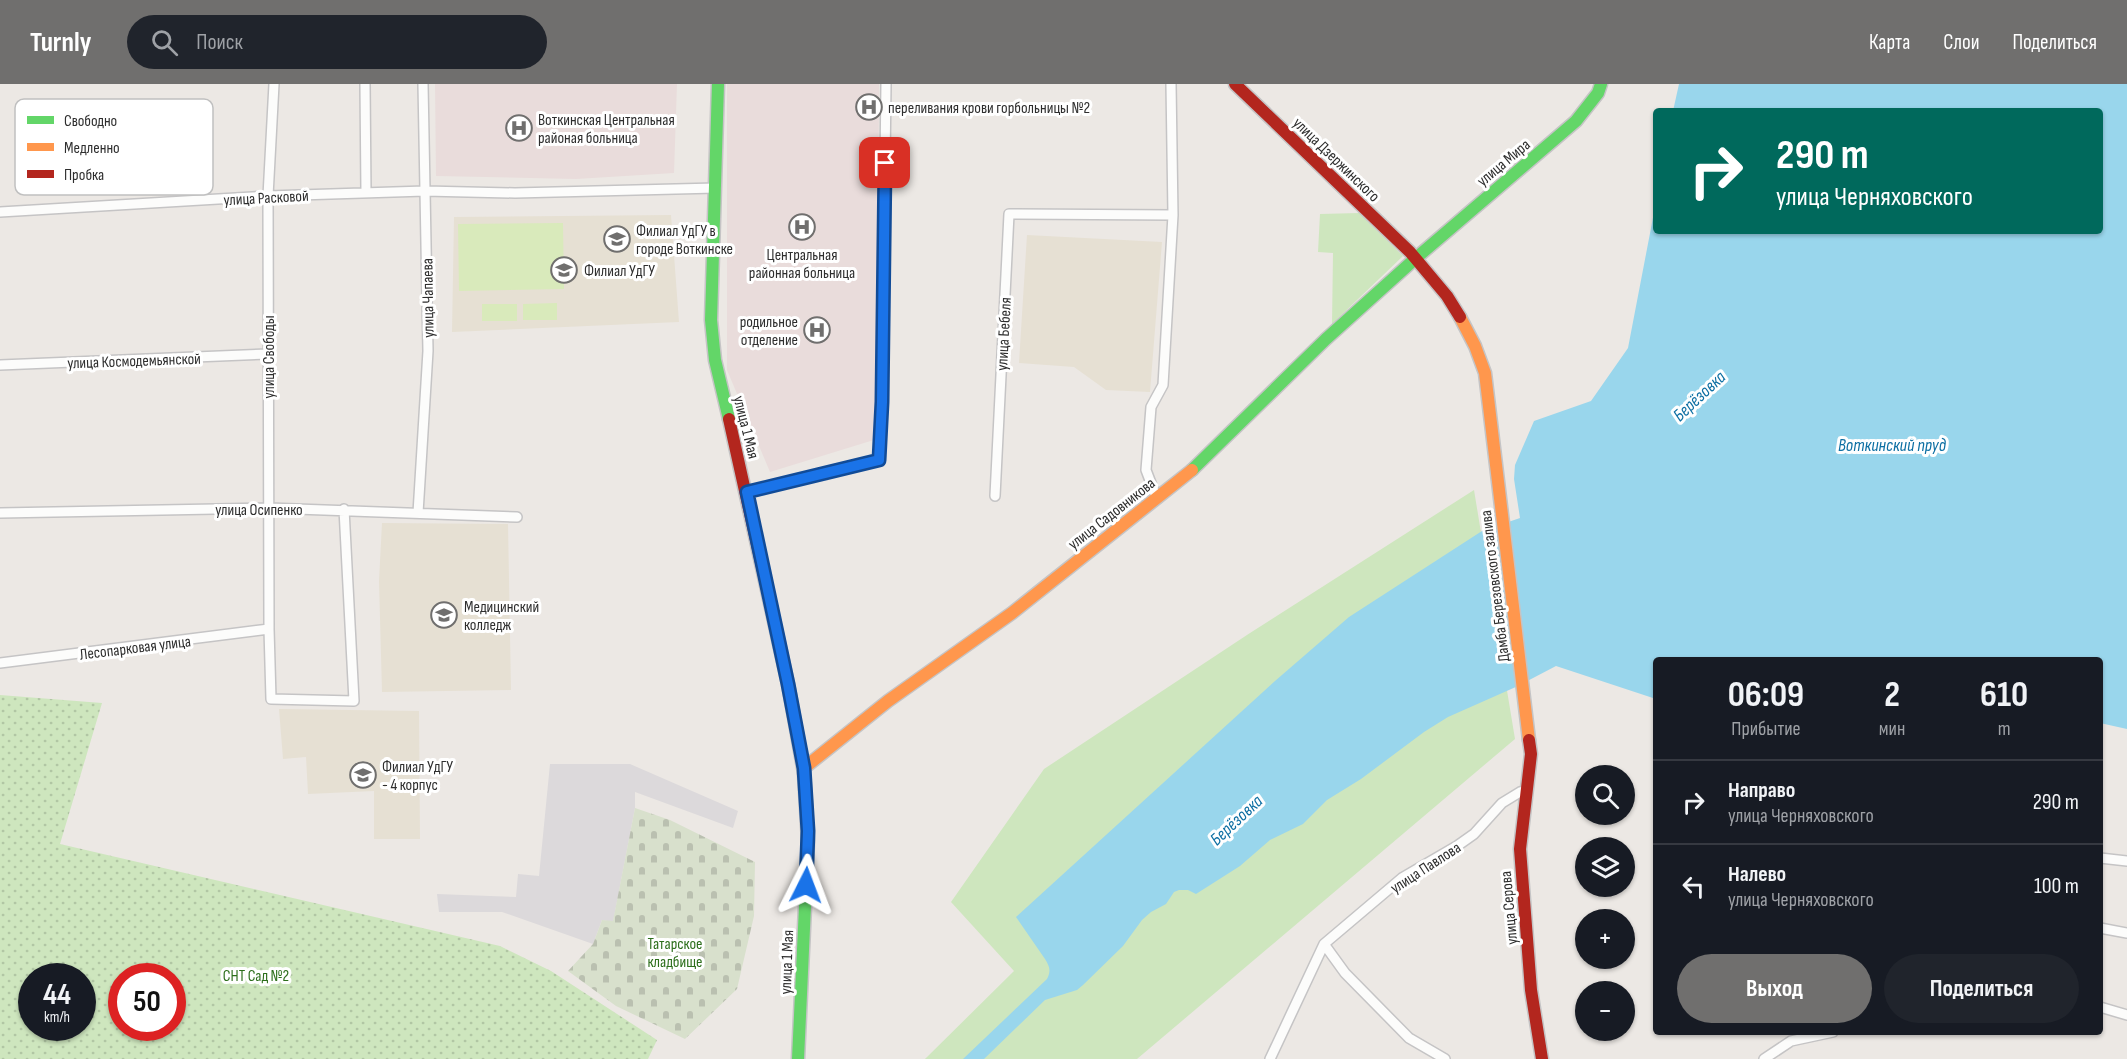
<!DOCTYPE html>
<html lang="ru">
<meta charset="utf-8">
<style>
body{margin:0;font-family:"Sofia Sans Condensed",sans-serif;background:#20242c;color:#f1f3f6;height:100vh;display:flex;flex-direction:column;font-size:22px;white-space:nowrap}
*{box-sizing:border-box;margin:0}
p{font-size:20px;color:#9ea1a6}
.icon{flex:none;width:33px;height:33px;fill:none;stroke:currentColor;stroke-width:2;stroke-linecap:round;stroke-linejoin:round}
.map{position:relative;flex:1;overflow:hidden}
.panel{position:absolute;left:1653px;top:573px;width:450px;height:378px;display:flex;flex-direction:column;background:#171b24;border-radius:6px;box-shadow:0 2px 4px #0004}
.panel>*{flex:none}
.guide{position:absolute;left:1653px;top:24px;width:450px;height:126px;border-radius:6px;box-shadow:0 2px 4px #0004;background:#00695c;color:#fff;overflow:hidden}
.controls{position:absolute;left:1575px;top:681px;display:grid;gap:12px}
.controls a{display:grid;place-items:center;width:60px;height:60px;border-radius:50%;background:#171b24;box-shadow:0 2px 4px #0004;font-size:30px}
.speed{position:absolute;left:18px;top:879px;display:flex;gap:12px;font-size:30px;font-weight:700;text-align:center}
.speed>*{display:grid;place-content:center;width:78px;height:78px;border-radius:50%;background:#171b24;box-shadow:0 2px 4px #0004;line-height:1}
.speed small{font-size:15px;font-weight:400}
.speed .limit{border:9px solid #d22;background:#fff;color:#111}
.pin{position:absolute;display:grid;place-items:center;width:51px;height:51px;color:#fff;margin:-26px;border-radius:12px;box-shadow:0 3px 9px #0006}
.me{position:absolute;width:66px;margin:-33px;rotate:3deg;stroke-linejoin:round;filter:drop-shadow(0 0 4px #0008)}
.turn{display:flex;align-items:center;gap:21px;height:126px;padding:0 24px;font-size:27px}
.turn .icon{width:78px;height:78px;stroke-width:2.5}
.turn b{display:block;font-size:42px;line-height:51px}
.eta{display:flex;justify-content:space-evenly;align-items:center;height:102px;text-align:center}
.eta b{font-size:36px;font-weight:700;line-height:42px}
.primary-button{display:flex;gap:12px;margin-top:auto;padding:12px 24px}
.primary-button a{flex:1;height:69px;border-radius:36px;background:#706f6e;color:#fff;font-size:24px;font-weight:700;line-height:69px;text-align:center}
.primary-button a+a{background:#20242c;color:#f1f3f6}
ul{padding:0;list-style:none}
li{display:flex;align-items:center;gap:18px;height:84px;padding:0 24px;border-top:2px solid #363941}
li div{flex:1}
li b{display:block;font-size:22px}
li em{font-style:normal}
header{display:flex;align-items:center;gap:36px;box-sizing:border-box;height:84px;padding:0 30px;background:#706f6e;color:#fff}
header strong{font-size:28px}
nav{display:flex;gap:33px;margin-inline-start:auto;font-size:21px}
.search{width:420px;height:54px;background:#20242c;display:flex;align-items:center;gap:15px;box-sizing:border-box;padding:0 21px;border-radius:33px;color:#9ea1a6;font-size:22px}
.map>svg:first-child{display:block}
.industrial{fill:#dcd9db}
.education{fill:#e6e0d3}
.medical{fill:#e9dcdb}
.cemetery{fill:url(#cemetery-stones)}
.park{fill:#cee6be}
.garden{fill:url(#garden-dots);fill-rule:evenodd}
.pitch{fill:#d9eabb}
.water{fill:#99d6ec}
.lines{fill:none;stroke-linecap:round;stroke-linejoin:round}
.street-casing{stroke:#c5c4c5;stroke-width:12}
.fast-casing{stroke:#c5c4c5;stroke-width:15}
.slow-casing{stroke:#c5c4c5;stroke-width:15}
.jam-casing{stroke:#c5c4c5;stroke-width:15}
.street{stroke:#fcfcfb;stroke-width:9}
.fast{stroke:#63d668;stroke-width:12}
.slow{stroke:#ff974d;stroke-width:12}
.jam{stroke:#b3261e;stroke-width:12}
.route-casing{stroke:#114b97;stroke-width:15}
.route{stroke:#1a73e8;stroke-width:10}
.labels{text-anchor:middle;stroke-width:6;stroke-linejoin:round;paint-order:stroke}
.poi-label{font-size:16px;fill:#2e2e2e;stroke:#fff;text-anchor:start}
.street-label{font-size:16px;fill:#2e2e2e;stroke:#fff}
.park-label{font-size:16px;fill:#2c6e1b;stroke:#fff}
.water-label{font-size:18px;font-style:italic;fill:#0d6fa3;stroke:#fff}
.key{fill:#fff;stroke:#c0c0c0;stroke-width:1.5}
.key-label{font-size:16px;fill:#2e2e2e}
</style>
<header>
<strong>Turnly</strong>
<div class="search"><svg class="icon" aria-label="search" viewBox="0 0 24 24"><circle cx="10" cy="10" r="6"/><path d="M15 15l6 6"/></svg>Поиск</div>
<nav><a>Карта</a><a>Слои</a><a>Поделиться</a></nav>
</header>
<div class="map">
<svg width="2127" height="975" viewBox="0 0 2127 975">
<defs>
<pattern id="cemetery-stones" width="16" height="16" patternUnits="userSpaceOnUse" patternTransform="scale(1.5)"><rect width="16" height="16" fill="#d8e0cc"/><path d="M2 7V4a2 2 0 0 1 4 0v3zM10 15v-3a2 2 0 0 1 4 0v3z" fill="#bac0b0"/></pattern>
<pattern id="garden-dots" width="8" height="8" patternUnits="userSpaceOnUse" patternTransform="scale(1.5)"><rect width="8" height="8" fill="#cee6be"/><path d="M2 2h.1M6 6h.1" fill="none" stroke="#b1c6a4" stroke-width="1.8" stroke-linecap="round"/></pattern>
</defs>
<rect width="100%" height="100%" fill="#ece8e4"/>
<path class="industrial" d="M550,680H630L738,727L733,744L635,708V724L613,838L602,836L593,860L502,828H439L437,810L516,813L518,790L539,792Z"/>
<path class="education" d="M671,131L679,238L452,248L454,133Z
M1027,151L1162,158L1150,308L1106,306L1074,283L1019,279Z
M382,439L508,440L511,606L382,608L379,497Z
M279,625L419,627L420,755H374V707L308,710L306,673L283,675Z"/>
<path class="medical" d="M435,0H677L674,89L576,95L436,92Z
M727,0H879L877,355L770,388L727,286Z"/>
<path class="cemetery" d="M635,724L670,736L755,778L754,832L737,905L685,955L616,922L568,887L593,860L602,836L613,837Z"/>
<path class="park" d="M1359,129L1403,172L1332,240L1333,169L1318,168L1320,130Z
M1474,406L1515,655L1137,975H925L1014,887L951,818L1044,685L1250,549Z"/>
<path class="garden" d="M0,611L102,619L60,760L500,862L551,887L657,956L648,975H0ZM32,892H82V944H32ZM172,892V944H122V892Z"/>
<path class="pitch" d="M563,139L564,205L459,207L458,140Z
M557,219V236H523V220Z
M482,220H517V237H482Z"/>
<path class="water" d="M1679,0H2127V645L2100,639V576H1656V615L1556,582L1518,602L1448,633L1424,648L1361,695L1327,716L1303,740L1270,756L1240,782L1196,810L1188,806H1179L1174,808L1166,820L1151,828L1142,836L1123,862L1083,901L1077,906L1045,916L984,975H963L1047,895C1051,887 1050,883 1045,875L1016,833L1275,597L1349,533L1482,447L1520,434L1514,395L1515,381L1534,337L1591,317L1628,264L1656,118V147H2100V27H1673Z"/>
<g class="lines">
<g class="street-casing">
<path id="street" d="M274,0L268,112L269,545L271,615L354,617L344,425
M365,0L366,109
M0,128L268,112L425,107L515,109L716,104
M0,281L268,270
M747,408L879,376L882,318L886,0
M995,412L1009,130L1173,131
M1157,415L1146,386L1151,323L1163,301L1173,131L1171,0
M0,429L269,424L517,433
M418,429L428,267L423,0
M0,579L269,545
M2100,774L2127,777
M2100,844L2127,849
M1324,860L1345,889L1409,954L1445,975
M2100,923L2127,931
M1270,975L1324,860L1402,794L1457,762L1474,750L1502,719L1520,708L1526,707
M1764,975L1791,957L1833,948"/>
</g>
<g class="fast-casing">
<path id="fast" d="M718,0L711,236L715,276L729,335
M1192,386L1326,255L1416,174L1576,37L1598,9L1601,0
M798,975L808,757L804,689"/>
</g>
<g class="slow-casing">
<path id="slow" d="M1460,233L1475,262L1485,289L1529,656
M804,684L888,617L1012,529L1192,386"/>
</g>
<g class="jam-casing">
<path id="jam" d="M1235,0L1410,168L1447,212L1460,233
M729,335L788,600L804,689
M1529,656L1531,670L1520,765L1531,906L1542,975"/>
</g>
<use href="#street" class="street"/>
<use href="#fast" class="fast"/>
<use href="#slow" class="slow"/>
<use href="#jam" class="jam"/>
</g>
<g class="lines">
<g class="route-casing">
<path id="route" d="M806,801L808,747L804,684L788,600L747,408L879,376L882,318L885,79"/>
</g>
<use href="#route" class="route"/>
</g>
<defs>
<g id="hospital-ring" transform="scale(1.35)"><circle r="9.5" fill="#fff" stroke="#706f6e" stroke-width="1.5"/><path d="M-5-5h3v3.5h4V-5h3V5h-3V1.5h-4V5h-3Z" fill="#706f6e"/></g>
<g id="university-ring" transform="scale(1.35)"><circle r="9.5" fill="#fff" stroke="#706f6e" stroke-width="1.5"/><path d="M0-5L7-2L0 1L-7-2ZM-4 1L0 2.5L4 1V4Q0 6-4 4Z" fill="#706f6e"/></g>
</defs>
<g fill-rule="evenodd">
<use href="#hospital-ring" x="869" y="23"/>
<use href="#hospital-ring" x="519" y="44"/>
<use href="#hospital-ring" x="802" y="143"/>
<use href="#university-ring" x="617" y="155"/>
<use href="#university-ring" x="564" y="186"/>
<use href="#hospital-ring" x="817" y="246"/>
<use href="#university-ring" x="444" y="531"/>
<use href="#university-ring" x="363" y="691"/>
</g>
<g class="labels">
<g class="poi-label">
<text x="888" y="29">переливания крови горбольницы №2</text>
<text x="538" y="41">Воткинская Центральная<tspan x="538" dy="18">районая больница</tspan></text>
<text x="636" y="152">Филиал УдГУ в<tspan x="636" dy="18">городе Воткинске</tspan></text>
<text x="802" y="176" text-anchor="middle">Центральная<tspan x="802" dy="18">районная больница</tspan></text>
<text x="584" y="192">Филиал УдГУ</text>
<text x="798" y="243" text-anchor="end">родильное<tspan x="798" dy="18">отделение</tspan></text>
<text x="464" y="528">Медицинский<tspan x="464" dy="18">колледж</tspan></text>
<text x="382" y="688">Филиал УдГУ<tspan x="382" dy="18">- 4 корпус</tspan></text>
</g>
<g class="street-label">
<text transform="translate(1337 75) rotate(44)" y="6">улица Дзержинского</text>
<text transform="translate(1503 78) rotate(-40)" y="6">улица Мира</text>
<text transform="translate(266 113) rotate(-3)" y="6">улица Расковой</text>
<text transform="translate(427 214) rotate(-91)" y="6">улица Чапаева</text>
<text transform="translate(1003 250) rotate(-87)" y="6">улица Бебеля</text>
<text transform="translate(268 273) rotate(-90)" y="6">улица Свободы</text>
<text transform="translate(134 276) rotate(-2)" y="6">улица Космодемьянской</text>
<text transform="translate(747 343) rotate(76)" y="6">улица 1 Мая</text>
<text x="259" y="431">улица Осипенко</text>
<text transform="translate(1111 429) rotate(-38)" y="6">улица Садовникова</text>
<text transform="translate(1494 502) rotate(-97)" y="6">Дамба Березовского залива</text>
<text transform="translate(135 563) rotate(-7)" y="6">Лесопарковая улица</text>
<text transform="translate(1425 783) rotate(-33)" y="6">улица Павлова</text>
<text transform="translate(1508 824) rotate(-95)" y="6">улица Серова</text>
<text transform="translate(786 878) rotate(-88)" y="6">улица 1 Мая</text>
</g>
<g class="park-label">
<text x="675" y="865">Татарское<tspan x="675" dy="18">кладбище</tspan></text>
<text x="256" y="897">СНТ Сад №2</text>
</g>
<g class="water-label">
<text transform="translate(1699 312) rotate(-43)" y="6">Берёзовка</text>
<text x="1892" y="367">Воткинский пруд</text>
<text transform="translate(1236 736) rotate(-43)" y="6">Берёзовка</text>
</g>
</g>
<rect x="15" y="15" width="198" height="96" rx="9" class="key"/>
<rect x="27" y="32" width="27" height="8" fill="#63d668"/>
<rect x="27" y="59" width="27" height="8" fill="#ff974d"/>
<rect x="27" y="86" width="27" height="8" fill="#b3261e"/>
<g class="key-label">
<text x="64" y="42">Свободно</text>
<text x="64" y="69">Медленно</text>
<text x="64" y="96">Пробка</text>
</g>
</svg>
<div class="controls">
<a><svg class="icon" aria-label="search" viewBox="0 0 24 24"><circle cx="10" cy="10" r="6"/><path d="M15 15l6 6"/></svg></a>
<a><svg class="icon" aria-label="layers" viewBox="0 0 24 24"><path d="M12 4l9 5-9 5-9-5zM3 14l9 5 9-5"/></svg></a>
<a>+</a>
<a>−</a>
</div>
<div class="speed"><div>44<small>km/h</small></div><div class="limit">50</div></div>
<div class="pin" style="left:885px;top:79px;background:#d93025"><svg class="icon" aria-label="arrive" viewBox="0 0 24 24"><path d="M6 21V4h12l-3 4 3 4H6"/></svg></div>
<svg class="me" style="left:806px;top:801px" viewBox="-20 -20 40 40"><path d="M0-17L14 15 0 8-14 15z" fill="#1a73e8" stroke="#fff" stroke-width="4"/></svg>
<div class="guide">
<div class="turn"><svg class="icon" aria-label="right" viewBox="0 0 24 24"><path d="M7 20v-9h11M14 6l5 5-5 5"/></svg><div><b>290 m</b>улица Черняховского</div></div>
</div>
<section class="panel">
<div class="eta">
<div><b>06:09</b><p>Прибытие</p></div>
<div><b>2</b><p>мин</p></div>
<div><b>610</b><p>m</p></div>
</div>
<ul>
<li><svg class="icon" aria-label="right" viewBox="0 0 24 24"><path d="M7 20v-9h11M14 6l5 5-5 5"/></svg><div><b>Направо</b><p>улица Черняховского</p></div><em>290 m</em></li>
<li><svg class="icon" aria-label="left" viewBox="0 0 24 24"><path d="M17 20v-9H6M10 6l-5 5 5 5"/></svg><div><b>Налево</b><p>улица Черняховского</p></div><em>100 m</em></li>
</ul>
<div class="primary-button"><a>Выход</a><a>Поделиться</a></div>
</section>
</div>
